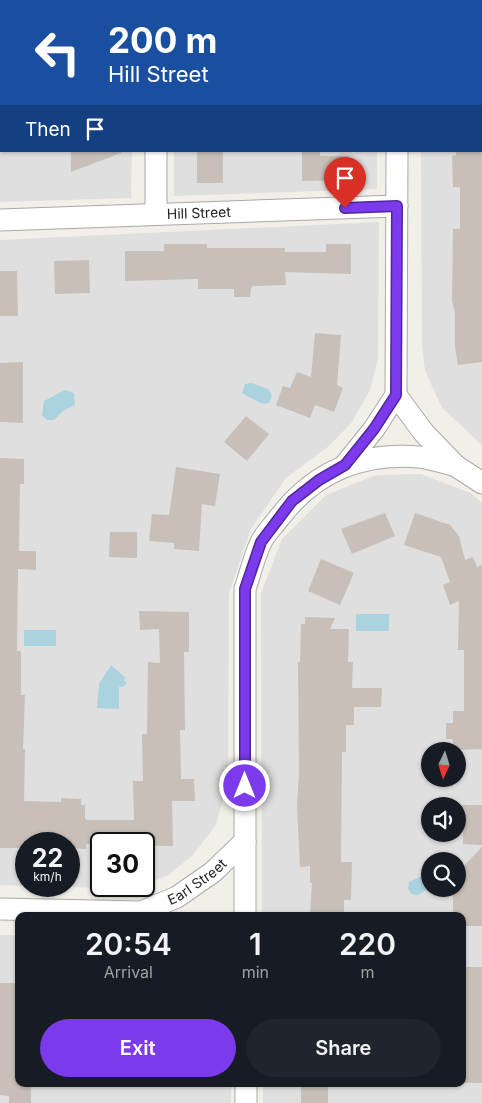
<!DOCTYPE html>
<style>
body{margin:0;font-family:Inter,sans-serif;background:#20242c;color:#f1f3f6;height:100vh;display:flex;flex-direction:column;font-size:19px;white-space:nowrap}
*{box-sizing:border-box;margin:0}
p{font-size:16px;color:#9ea1a6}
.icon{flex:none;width:28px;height:28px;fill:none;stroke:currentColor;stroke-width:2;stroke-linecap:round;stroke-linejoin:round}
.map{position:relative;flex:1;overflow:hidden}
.side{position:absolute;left:15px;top:912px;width:451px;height:175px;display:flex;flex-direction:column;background:#171b24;border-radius:10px;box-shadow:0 1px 4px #0004}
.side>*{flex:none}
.banner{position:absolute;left:0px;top:0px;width:482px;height:152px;box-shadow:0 1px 4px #0004;background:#1a4fa0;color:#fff;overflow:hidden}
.needle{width:32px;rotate:184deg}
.fabs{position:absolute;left:421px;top:742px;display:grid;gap:10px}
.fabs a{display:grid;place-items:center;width:45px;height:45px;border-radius:50%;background:#171b24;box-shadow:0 1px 4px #0004;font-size:25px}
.speed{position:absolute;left:15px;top:832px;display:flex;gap:10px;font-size:25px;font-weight:700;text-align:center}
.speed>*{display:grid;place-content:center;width:65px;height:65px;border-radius:50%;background:#171b24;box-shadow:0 1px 4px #0004;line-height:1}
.speed small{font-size:12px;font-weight:400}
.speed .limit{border:2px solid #111;border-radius:8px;background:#fff;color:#111}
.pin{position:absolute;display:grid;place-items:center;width:42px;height:42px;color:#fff;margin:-51px -21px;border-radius:50% 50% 50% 0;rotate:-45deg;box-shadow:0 0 5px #0007}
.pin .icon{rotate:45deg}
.me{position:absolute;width:55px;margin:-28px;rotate:0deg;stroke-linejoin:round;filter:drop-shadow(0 0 4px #0008)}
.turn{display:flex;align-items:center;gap:18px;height:105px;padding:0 25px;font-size:22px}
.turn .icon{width:65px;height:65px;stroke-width:2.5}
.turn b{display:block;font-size:35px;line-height:42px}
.then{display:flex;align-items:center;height:48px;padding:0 25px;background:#0003;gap:10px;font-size:19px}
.eta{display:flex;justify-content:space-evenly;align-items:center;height:85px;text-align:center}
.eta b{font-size:30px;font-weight:600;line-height:35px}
.button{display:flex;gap:10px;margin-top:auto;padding:10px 25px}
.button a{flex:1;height:58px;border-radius:30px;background:#7c3aed;color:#fff;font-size:20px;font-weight:600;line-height:58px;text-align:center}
.button a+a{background:#20242c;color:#f1f3f6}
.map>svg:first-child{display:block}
.residential{fill:#e0dfdf;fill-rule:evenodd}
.water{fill:#aad3df}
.building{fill:#c7bfb8}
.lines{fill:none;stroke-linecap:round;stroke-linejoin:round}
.minor-casing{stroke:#a9a9a9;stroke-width:23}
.minor{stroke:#fff;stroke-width:21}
.route-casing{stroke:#51269a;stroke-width:12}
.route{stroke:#7c3aed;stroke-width:9}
.labels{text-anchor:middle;stroke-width:5;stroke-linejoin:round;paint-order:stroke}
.street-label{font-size:14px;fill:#222;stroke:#fff}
</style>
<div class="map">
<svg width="482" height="1103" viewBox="0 0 482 1103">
<rect width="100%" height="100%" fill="#f2efe9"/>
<path class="residential" d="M0,0H132L1,1V151H132L131,198L0,202Z
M174,0H377V1H174Z
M421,0H482V445L442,408L425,371L422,344L421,151H481V1Z
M174,151H377V189L174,196Z
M379,222L378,358L370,390L352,422L329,446L286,478L251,529L229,593L228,781L216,825L192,856L168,875L144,885V844H101V886H139L132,889L41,886H69V844H26V886L0,885V240Z
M421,474L471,493L482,503V1103H263V1084H462V916H262L261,593L282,539L326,495L376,475ZM430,751H458V779H430ZM430,806H458V834H430ZM430,861H458V889H430Z
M0,935H19V1084H231V1103H0Z"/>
<path class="water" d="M251,383L268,389L272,395L269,403L262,404L242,393L245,384Z
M65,390L74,393L75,405L63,411L54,420H47L42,415L44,401Z
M356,614H389V631H356Z
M24,630H56V646H24Z
M111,665L126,678L124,680L127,683L123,687H119V709L97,708L99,684Z
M426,874L430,875V889H440L434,892L426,890L418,895L411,894L408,888L409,882Z"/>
<path class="building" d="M71,151H121V153L71,172Z
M197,151H223V183H197Z
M302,151H320V156H349V180L302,181Z
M456,151H482V362L458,365L455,347V313L452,301L453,229H460V187H453L452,156L456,155Z
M164,244H207V248H285V252H326V244H351V274L285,272L286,285L253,286L251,288L250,297H234V289H198V279L125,281V251H164Z
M89,260L90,293L55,294L54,261Z
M0,271H17L18,316H0Z
M315,333L341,335L337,385L343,388L334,412L315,405L310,418L276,405L283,386L290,388L297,372L311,377Z
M23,362V423L0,422V363Z
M246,416L269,434L247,461L224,442Z
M0,458L24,459V484H20L19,551H36V570L18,569L17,651H21V695H25L23,749H25L24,801L61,802V798L81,799V805H85V818L87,820H134L133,781H143L142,734H147L148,662L160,663L159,629L140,630L139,611L189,612V652H184L185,730H180L181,779H194L195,801H172L173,846L86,844V849L69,848V844H26V848H0Z
M176,467L220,474L215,506L202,504L199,551L174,549V543L149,541L152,514L169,515Z
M385,513L395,536L352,554L341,529Z
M415,513L450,525L459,536L465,560L473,557L477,567L482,565V749L453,750V739H446V723H453V711H464V650H458L459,601L450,605L443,585L450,582L441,557L404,545Z
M110,532H137V558L109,557Z
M321,559L354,573L340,605L308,591Z
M305,617L335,618L330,629H349L348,662H353L352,688H382L381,707H354V725H346V752H342L341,862H352L351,900H344V916H310L312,883H310V866L300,867L297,806L299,774L298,662H300L301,624H305Z
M458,805H482V845L463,844V826H458Z
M482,847V926H462V916H453V889H458V872Z
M462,967H482V1083H462Z
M0,983H19V1084H31V1103H9V1096L0,1095Z
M301,1084H328V1103H301Z"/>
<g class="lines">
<g class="minor-casing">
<g id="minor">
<path d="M156,0V1"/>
<path d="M397,0V1"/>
<path d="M156,151V214"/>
<path id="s1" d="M0,220L397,206"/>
<path d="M396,395L424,433L456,466L482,483"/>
<path d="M345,465L374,429L396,395L397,151"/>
<path id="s2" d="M0,909L141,912L177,897L213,872L245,841"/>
<path d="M245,916V589C250,574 254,557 261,542C265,534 273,526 279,518C314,472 361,452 419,457C431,458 444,463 456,466"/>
<path d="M246,1103V1084"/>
</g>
</g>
<use href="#minor" class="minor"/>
</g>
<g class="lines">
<g class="route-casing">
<path id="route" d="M245,786V589L261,542L292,501L319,480L345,465L374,429L396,395L397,206L345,208"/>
</g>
<use href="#route" class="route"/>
</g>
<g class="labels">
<g class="street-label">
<text dy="5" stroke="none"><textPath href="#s1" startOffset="199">Hill Street</textPath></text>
<text dy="5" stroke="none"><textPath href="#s2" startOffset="205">Earl Street</textPath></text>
</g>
</g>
</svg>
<div class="fabs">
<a><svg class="needle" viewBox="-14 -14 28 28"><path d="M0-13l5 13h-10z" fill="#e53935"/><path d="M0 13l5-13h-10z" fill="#9ea1a6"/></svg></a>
<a><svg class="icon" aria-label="sound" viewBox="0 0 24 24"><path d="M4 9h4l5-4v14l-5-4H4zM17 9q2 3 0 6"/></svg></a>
<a><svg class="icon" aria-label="search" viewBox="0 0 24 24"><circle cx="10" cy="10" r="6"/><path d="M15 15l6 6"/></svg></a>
</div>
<div class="speed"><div>22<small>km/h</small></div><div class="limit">30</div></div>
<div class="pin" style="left:345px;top:208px;background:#d93025"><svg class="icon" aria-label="arrive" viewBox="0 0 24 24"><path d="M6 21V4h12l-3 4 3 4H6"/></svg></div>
<svg class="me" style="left:245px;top:786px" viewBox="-20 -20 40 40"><circle r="17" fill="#7c3aed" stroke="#fff" stroke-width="3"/><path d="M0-11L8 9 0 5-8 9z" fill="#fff"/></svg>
<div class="banner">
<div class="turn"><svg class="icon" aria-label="left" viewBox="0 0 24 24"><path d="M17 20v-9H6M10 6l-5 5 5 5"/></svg><div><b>200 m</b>Hill Street</div></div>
<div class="then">Then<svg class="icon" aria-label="arrive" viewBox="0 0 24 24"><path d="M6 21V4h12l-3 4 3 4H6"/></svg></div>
</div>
<section class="side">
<div class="eta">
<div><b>20:54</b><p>Arrival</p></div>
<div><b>1</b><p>min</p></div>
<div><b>220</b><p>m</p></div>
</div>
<div class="button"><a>Exit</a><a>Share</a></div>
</section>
</div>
